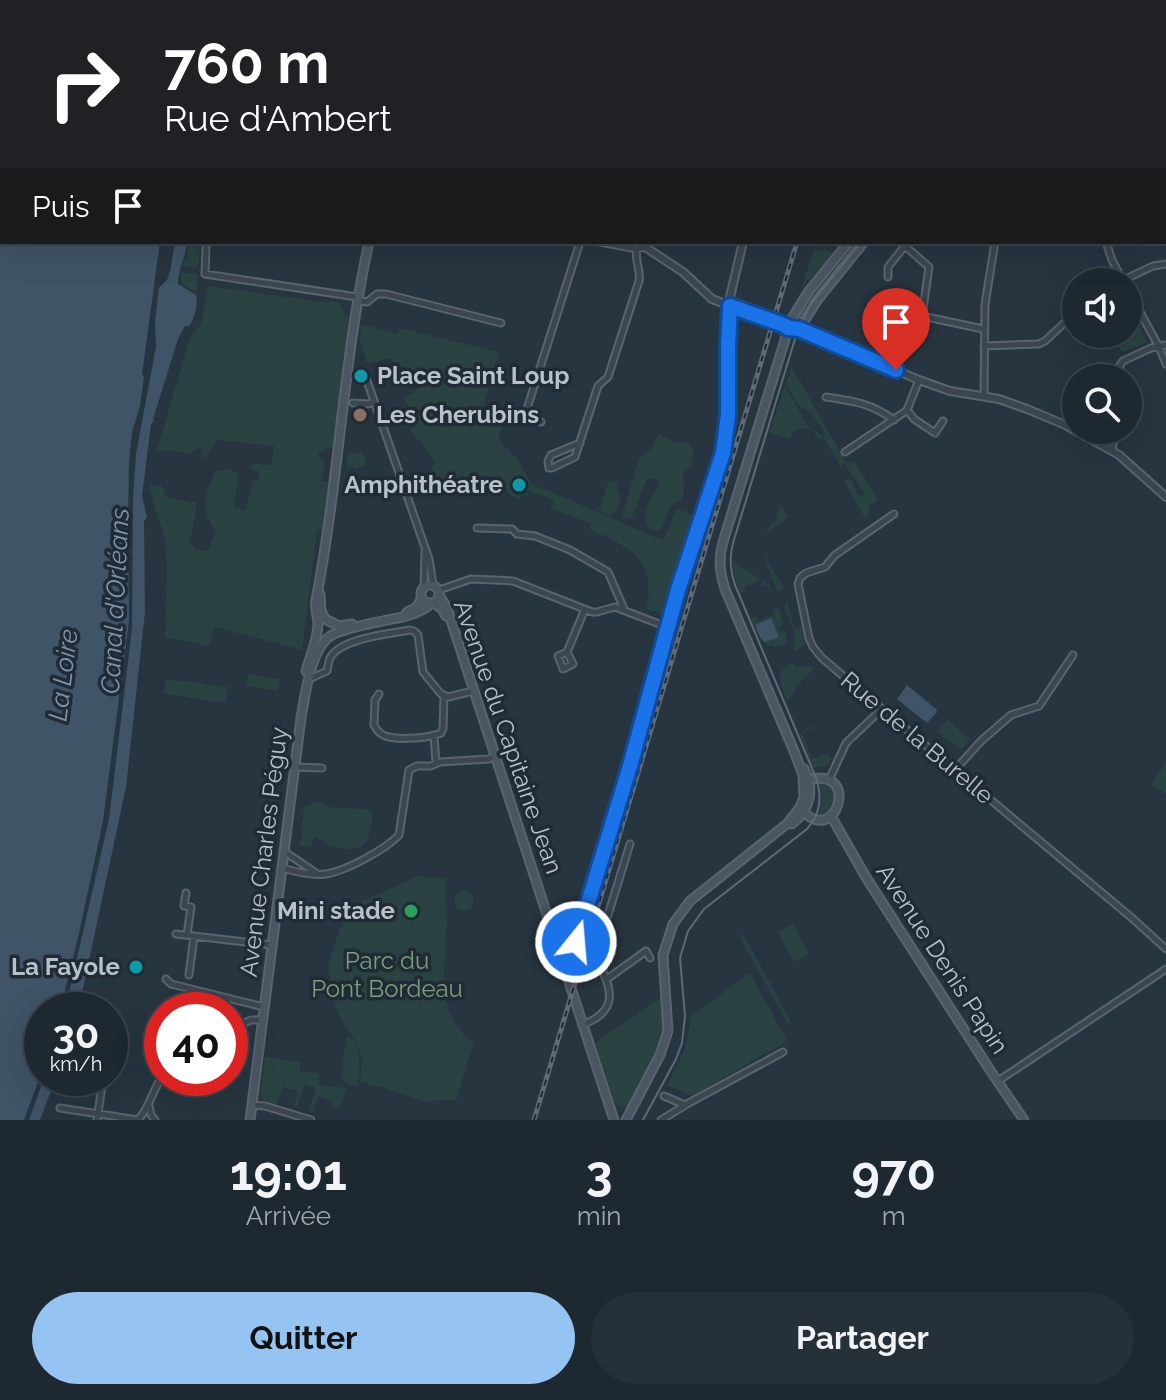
<!DOCTYPE html>
<html lang="fr">
<meta charset="utf-8">
<style>
body{margin:0;font-family:Raleway,sans-serif;background:#253038;color:#f1f3f6;height:100vh;display:flex;flex-direction:column;font-size:30px;white-space:nowrap}
*{box-sizing:border-box;margin:0}
p{font-size:26px;color:#a0a6ab}
.icon{flex:none;width:44px;height:44px;fill:none;stroke:currentColor;stroke-width:2;stroke-linecap:round;stroke-linejoin:round}
.map{position:relative;height:1120px;overflow:hidden}
.side{display:flex;flex-direction:column;background:#1d2830;flex:1}
.side>*{flex:none}
.hud{position:absolute;left:0px;top:0px;width:1166px;height:244px;box-shadow:0 8px 32px #0002,0 0 0 2px #3b444c;background:#202124;color:#fff;overflow:hidden}
.controls{position:absolute;left:1062px;top:268px;display:grid;gap:16px}
.controls a{display:grid;place-items:center;width:80px;height:80px;border-radius:50%;background:#1d2830;box-shadow:0 8px 32px #0002,0 0 0 2px #3b444c;font-size:40px}
.speed{position:absolute;left:24px;top:992px;display:flex;gap:16px;font-size:40px;font-weight:700;text-align:center}
.speed>*{display:grid;place-content:center;width:104px;height:104px;border-radius:50%;background:#1d2830;box-shadow:0 8px 32px #0002,0 0 0 2px #3b444c;line-height:1}
.speed small{font-size:20px;font-weight:400}
.speed .limit{border:12px solid #d22;background:#fff;color:#111}
.pin{position:absolute;display:grid;place-items:center;width:68px;height:68px;color:#fff;margin:-82px -34px;border-radius:50% 50% 50% 0;rotate:-45deg;box-shadow:0 0 8px #0007}
.pin .icon{rotate:45deg}
.me{position:absolute;width:88px;margin:-44px;rotate:17deg;stroke-linejoin:round;filter:drop-shadow(0 0 6px #0008)}
.turn{display:flex;align-items:center;gap:28px;height:168px;padding:0 32px;font-size:36px}
.turn .icon{width:104px;height:104px;stroke-width:2.5}
.turn b{display:block;font-size:56px;line-height:68px}
.then{display:flex;align-items:center;height:76px;padding:0 32px;background:#0003;gap:16px;font-size:30px}
.eta{display:flex;justify-content:space-evenly;align-items:center;height:136px;text-align:center}
.eta b{font-size:48px;font-weight:700;line-height:56px}
.cta{display:flex;gap:16px;margin-top:auto;padding:16px 32px}
.cta a{flex:1;height:92px;border-radius:48px;background:#95c4f2;color:#111;font-size:32px;font-weight:700;line-height:92px;text-align:center}
.cta a+a{background:#253038;color:#f1f3f6}
.map>svg:first-child{display:block}
.green{fill:#2a4342}
.water{fill:#3f5467}
.lines{fill:none;stroke-linecap:round;stroke-linejoin:round}
.ferry{stroke:#7b95ab;stroke-width:2;stroke-dasharray:10 8;stroke-linecap:butt}
.minor-casing{stroke:#59646d;stroke-width:9}
.tertiary-casing{stroke:#59646d;stroke-width:10}
.secondary-casing{stroke:#59646d;stroke-width:11}
.minor{stroke:#3b4650;stroke-width:5}
.tertiary{stroke:#3b4650;stroke-width:6}
.secondary{stroke:#4a5662;stroke-width:7}
.tram{stroke:#5e6b76;stroke-width:2}
.rail-casing{stroke:#5e6b76;stroke-width:5}
.rail{stroke:#202b35;stroke-width:2;stroke-dasharray:6;stroke-linecap:butt}
.route-casing{stroke:#114b97;stroke-width:20}
.route{stroke:#1a73e8;stroke-width:14}
.culture-dot{fill:#0f9aa8;stroke:#202b35;stroke-width:3}
.education-dot{fill:#8d6e63;stroke:#202b35;stroke-width:3}
.leisure-dot{fill:#2e9e5b;stroke:#202b35;stroke-width:3}
.labels{text-anchor:middle;stroke-width:7;stroke-linejoin:round;paint-order:stroke}
.poi-label{font-size:24px;font-weight:bold;fill:#b8c1ca;stroke:#202b35;text-anchor:end}
.street-label{font-size:24px;fill:#b8c1ca;stroke:#202b35}
.park-label{font-size:24px;fill:#789e7c;stroke:#202b35}
.water-label{font-size:26px;font-style:italic;fill:#7b95ab;stroke:#202b35}
</style>
<div class="map">
<svg width="1166" height="1120" viewBox="0 0 1166 1120">
<rect width="100%" height="100%" fill="#273540"/>
<path class="green" d="M189,242H198L200,251L198,266L193,269L189,267L190,260L188,267L182,266L186,258L189,260L187,257Z
M824,247L829,252H836L806,282L800,293L814,248L822,251Z
M181,272L198,274L196,292C186,286 178,284 181,272Z
M208,286L322,302H335L341,304L345,316L349,317L343,360L335,447L327,448L326,450L319,453L318,457L325,460L321,481L329,482L322,530L317,529L302,650L215,627L209,646L165,637C165,607 168,576 166,546C164,525 150,505 150,484L163,487L166,497L197,503L190,542L197,550L208,551L216,532C200,509 204,495 215,472L227,469L239,474L234,507L245,511L253,480L259,479L260,473L250,469L252,464L271,465L274,446L217,440L206,458L201,456L202,447L191,453L157,450L190,338L201,324Z
M1128,304L1147,342L1122,352L1113,334H1128Z
M361,324L397,334L399,328L499,352L483,406L506,413L498,440L519,461L531,484C576,501 619,523 664,540L676,509L696,516L665,615L646,609C657,559 629,546 590,530L591,524L551,508L554,500L528,490L521,494L520,499C513,498 510,495 505,489L465,483L448,493L440,482L437,483L434,479L436,477L431,468L435,463L420,440L418,441L410,430L418,424C412,416 409,408 404,399L423,385L406,369L388,358L368,364L360,342Z
M792,367L847,465L854,460L878,500L869,506V515L866,520L844,481L851,479L859,497L865,494L844,463L842,465L845,473L823,437L818,439L812,428L823,437L826,435L812,414L798,405L786,384Z
M785,386L810,430C801,426 793,429 790,439L769,433Z
M659,434L675,443H688L693,450L692,465L683,473L684,494L679,502L671,505L661,530H650C637,505 655,501 659,480L653,478L646,481L632,517L626,519L622,516L637,465L641,457L649,451Z
M362,451L367,465L357,468L346,467L348,452L357,454Z
M613,481L618,482L617,489L621,498L616,511L610,516L599,510L608,483Z
M780,504L789,517C784,521 777,524 773,528C754,545 773,571 783,586V590L780,591L777,590C766,563 760,553 770,524L774,525Z
M733,561L769,585L772,592H770L767,585L763,586L761,580L744,587L745,592L740,594L734,574Z
M787,599L794,628L802,627L805,645L794,652V631L784,607Z
M773,609H779L783,624L780,626L779,630L782,633L786,632V644C763,653 758,636 751,618L756,616L758,621L775,615Z
M792,663L797,667L812,666L814,669L794,688L796,691L787,700C781,683 773,673 792,663Z
M248,674L280,679L278,691L247,686Z
M166,679L228,687L226,703L164,694Z
M947,720L970,739L961,750L938,731Z
M808,726L810,728L803,735L812,759L827,754L832,758L828,765L813,768L800,735Z
M1166,762V794L1151,785Z
M818,782C829,783 834,789 836,799C832,809 830,815 818,816L822,798Z
M316,802L326,804L330,808L366,809L373,814L368,840L359,848L347,849L330,846L315,836L311,846L306,847L300,845L304,807Z
M419,876L445,879C446,891 447,904 447,916C447,959 431,1015 474,1042L456,1100L422,1101L385,1088L360,1082L362,1060L358,1048L360,1075L357,1086L349,1085L342,1078L343,1056L346,1045V1037L348,1036L358,1046L339,1016L333,999L328,965L340,928L361,902Z
M454 901a10 10 0 1 1 20 0a10 10 0 1 1-20 0Z
M793,924L809,954L794,962L778,932Z
M743,934L791,1022L788,1024L739,936Z
M750,973L787,1041L692,1096L667,1085C680,1060 689,1045 690,1017Z
M661,997L665,1026L660,1046L627,1109L615,1103L595,1043Z
M265,1057L300,1062V1071L320,1073L319,1085L347,1088L340,1108L333,1106V1102L318,1097L313,1112L309,1111L316,1088L304,1084L297,1107L294,1106L298,1091L283,1087L276,1105L262,1099L260,1094Z"/>
<path class="water" d="M0,0H154V2H2V242H160L142,374L144,377L140,406L132,432L129,463L128,523L129,621L103,821L78,938L60,1010H42V1071L24,1120H0Z
M175,242H187C186,257 178,268 178,284L196,295C198,304 195,318 189,326H185L178,339L153,419L154,421L151,424L142,496L147,517L144,521L145,612L126,787L84,984L77,1010H65L109,819L132,629L133,497L136,454L156,347L155,321L159,288L167,280L170,271Z
M771,618L779,637L765,642L760,637L755,625Z
M907,685L936,709L937,712L927,723L897,699Z
M44,1078H56L40,1120H29Z"/>
<g class="lines">
<path class="ferry" d="M50,2L51,0
M57,2L58,0
M0,197L2,185
M0,221L2,211"/>
<g class="minor-casing">
<path id="minor" d="M240,0V2
M936,0L937,2
M1000,0L1001,2
M1132,0V2
M303,2L304,0
M1066,2V0
M1164,111L1166,112
M1164,206L1166,207
M600,242L637,249L645,247
M1106,242L1112,260L1123,281
M206,246L205,274L357,297
M905,246L929,267L922,316L983,329
M888,277V267L908,242
M1119,282L1153,266L1166,264
M1128,290L1159,347L1166,364
M357,300L367,302L377,294H386L501,323
M984,346L1039,344L1045,341L1076,312
M365,375L429,559L433,585
M1119,378L1120,365L1123,361L1151,348L1166,345
M984,396L985,304L995,242
M826,397C853,401 871,403 894,420
M353,403L368,404L374,402
M907,410L914,419L935,433L943,421
M541,422L529,416L526,412L580,242
M580,443L551,455L548,461L549,468H552L575,457L598,386L608,377L639,281C641,269 634,260 637,249
M1112,450L1116,430
M845,452L903,413L907,410L919,380
M894,514L835,555L825,567L806,573L800,578L798,584L800,594L809,638L813,647L822,658L882,709L1132,918L1166,949
M477,528L512,529L517,534L535,536L570,550L608,572L624,609
M424,587L425,551
M439,590L471,579L513,581L592,612H597L615,607L667,627
M567,652L573,664L563,669L558,656L567,652L585,609
M309,679L327,671C328,667 328,662 330,658C341,638 389,634 410,630L414,631L418,635L423,672L441,694L448,697L473,691
M379,694L375,700L374,725C377,731 382,736 389,737C402,740 429,738 441,733L443,728L444,697
M434,736L436,763
M296,767L322,768
M955,770L981,741L1011,715L1039,706L1073,655
M829,780L846,743L882,709
M285,852L316,873
M282,868C296,872 312,876 326,874C346,871 386,849 399,835L409,770L417,766H431L440,762L489,759L495,756
M186,893L184,906L191,907L187,935
M176,934L272,945
M189,975L194,936
M166,979L171,984L264,1007
M607,979L646,951L650,958
M582,1025C622,1010 611,986 595,957L630,844
M230,1029L251,1020H262
M998,1081L1166,969
M664,1096L685,1105L783,1052
M252,1105L265,1106L311,1120
M149,1106L151,1115L155,1120
M60,1108L138,1120
M97,1120L103,1079
M138,1120C150,1107 152,1091 162,1077
M661,1120L684,1106"/>
</g>
<g class="tertiary-casing">
<path id="tertiary" d="M605,0L606,2
M801,2V0
M644,242L645,247L683,272L712,299L788,328
M799,329L919,380L950,391L999,399L1027,409L1063,424L1119,455L1166,497
M560,959L570,953L576,942L630,766L678,590L723,453L728,415V347L730,297L743,242"/>
</g>
<g class="secondary-casing">
<path id="secondary" d="M435,2V0
M1140,2L1142,0
M1155,2L1158,0
M788,328L799,329L818,299L864,242
M421 594a9 9 0 1 1 18 0a9 9 0 1 1-18 0Z
M320,594L321,611L325,619
M439,595L447,608L614,1120
M434,603L442,609L446,616
M407,612C414,609 420,606 421,598
M325,619L339,626L352,624
M306,671C310,656 318,639 318,624C318,616 314,609 316,600C339,482 343,360 369,242
M801,809C836,850 862,765 808,780
M831,816L867,879L988,1067L1024,1120
M792,824C810,810 815,790 804,769
M250,1120L301,718C305,696 311,644 334,634C350,627 370,624 387,620C402,617 416,615 428,606L429,603
M626,1120L660,1055L668,1031L663,955L673,924L690,901L788,823L800,807L804,797L803,775L794,751L725,589C720,573 718,559 723,542L791,320L809,291L849,242"/>
</g>
<use href="#minor" class="minor"/>
<use href="#tertiary" class="tertiary"/>
<use href="#secondary" class="secondary"/>
<path class="tram" d="M1146,2L1148,0
M643,1120L676,1059L682,1043L685,1016L680,958L688,931L704,909L807,829C821,813 822,797 816,778L735,585C730,570 729,558 733,543L798,329L812,302L861,242"/>
<g class="rail-casing">
<path id="rail" d="M868,2L869,0
M534,1120L797,242"/>
</g>
<use href="#rail" class="rail"/>
</g>
<g class="lines">
<g class="route-casing">
<path id="route" d="M576,942L630,766L678,590L723,453L728,415V347L730,306L784,325L788,328L799,329L896,370"/>
</g>
<use href="#route" class="route"/>
</g>
<g class="culture-dot">
<circle cx="361" cy="376" r="8"/>
<circle cx="519" cy="485" r="8"/>
<circle cx="136" cy="967" r="8"/>
</g>
<circle class="education-dot" cx="360" cy="415" r="8"/>
<circle class="leisure-dot" cx="411" cy="911" r="8"/>
<g class="labels">
<g class="poi-label">
<text x="377" y="384" text-anchor="start">Place Saint Loup</text>
<text x="376" y="423" text-anchor="start">Les Cherubins</text>
<text x="503" y="493">Amphithéatre</text>
<text x="395" y="919">Mini stade</text>
<text x="120" y="975">La Fayole</text>
</g>
<g class="street-label">
<text transform="translate(508 737) rotate(71)" y="8">Avenue du Capitaine Jean</text>
<text transform="translate(917 738) rotate(40)" y="8">Rue de la Burelle</text>
<text transform="translate(264 852) rotate(-83)" y="8">Avenue Charles Péguy</text>
<text transform="translate(942 959) rotate(57)" y="8">Avenue Denis Papin</text>
</g>
<g class="park-label">
<text x="387" y="969">Parc du<tspan x="387" dy="28">Pont Bordeau</tspan></text>
</g>
<g class="water-label">
<text transform="translate(115 601) rotate(-87)" y="9">Canal d'Orléans</text>
<text transform="translate(63 675) rotate(-83)" y="9">La Loire</text>
</g>
</g>
</svg>
<div class="controls">
<a><svg class="icon" aria-label="sound" viewBox="0 0 24 24"><path d="M4 9h4l5-4v14l-5-4H4zM17 9q2 3 0 6"/></svg></a>
<a><svg class="icon" aria-label="search" viewBox="0 0 24 24"><circle cx="10" cy="10" r="6"/><path d="M15 15l6 6"/></svg></a>
</div>
<div class="speed"><div>30<small>km/h</small></div><div class="limit">40</div></div>
<div class="pin" style="left:896px;top:370px;background:#d93025"><svg class="icon" aria-label="arrive" viewBox="0 0 24 24"><path d="M6 21V4h12l-3 4 3 4H6"/></svg></div>
<svg class="me" style="left:576px;top:942px" viewBox="-20 -20 40 40"><circle r="17" fill="#1a73e8" stroke="#fff" stroke-width="3"/><path d="M0-11L8 9 0 5-8 9z" fill="#fff"/></svg>
<div class="hud">
<div class="turn"><svg class="icon" aria-label="right" viewBox="0 0 24 24"><path d="M7 20v-9h11M14 6l5 5-5 5"/></svg><div><b>760 m</b>Rue d'Ambert</div></div>
<div class="then">Puis<svg class="icon" aria-label="arrive" viewBox="0 0 24 24"><path d="M6 21V4h12l-3 4 3 4H6"/></svg></div>
</div>
</div>
<section class="side">
<div class="eta">
<div><b>19:01</b><p>Arrivée</p></div>
<div><b>3</b><p>min</p></div>
<div><b>970</b><p>m</p></div>
</div>
<div class="cta"><a>Quitter</a><a>Partager</a></div>
</section>
